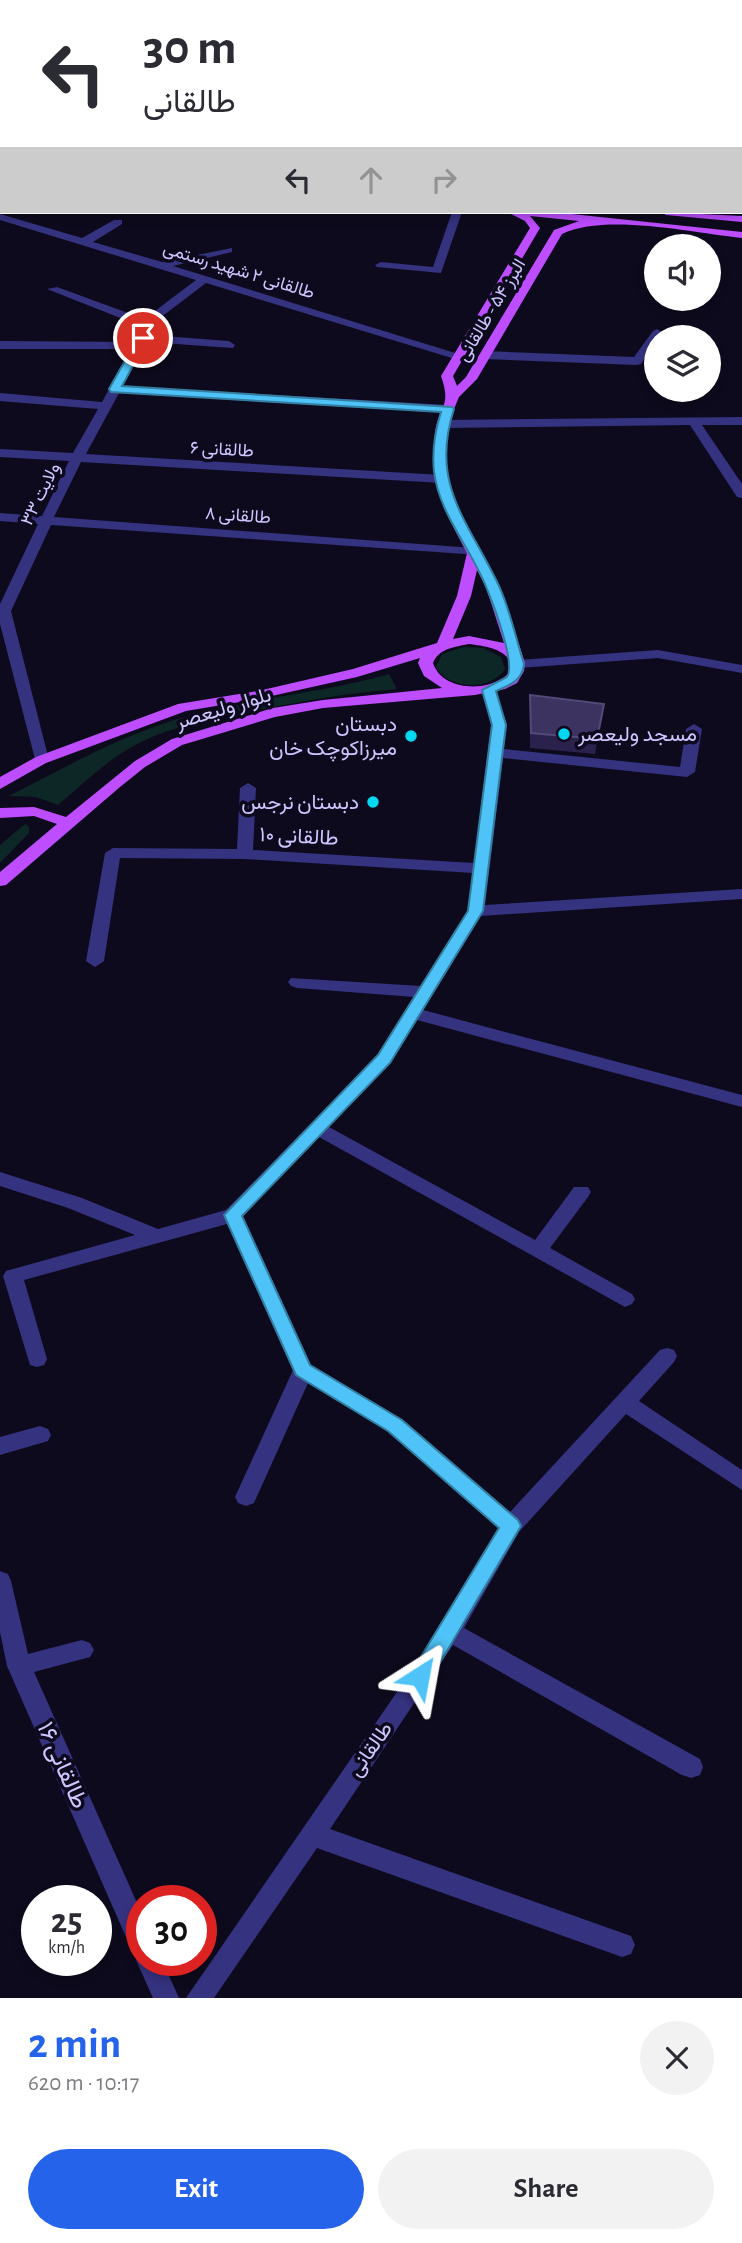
<!DOCTYPE html>
<meta charset="utf-8">
<style>
body{margin:0;font-family:"Alegreya Sans",Vazirmatn,sans-serif;background:#f2f2f3;color:#2b2b33;height:100vh;display:flex;flex-direction:column;font-size:26px;white-space:nowrap}
*{box-sizing:border-box;margin:0}
p{font-size:23px;color:#7c7c81}
.icon{flex:none;width:38px;height:38px;fill:none;stroke:currentColor;stroke-width:2;stroke-linecap:round;stroke-linejoin:round}
.map{position:relative;height:1998px;overflow:hidden}
.panel{display:flex;flex-direction:column;background:#fff;flex:1}
.panel>*{flex:none}
.top-card{position:absolute;left:0px;top:0px;width:742px;height:214px;box-shadow:0 4px 10px #0003;background:#fff;color:#2b2b33;overflow:hidden}
.tools{position:absolute;left:644px;top:234px;display:grid;gap:14px}
.tools a{display:grid;place-items:center;width:77px;height:77px;border-radius:50%;background:#fff;box-shadow:0 4px 10px #0003;font-size:35px}
.speed{position:absolute;left:21px;top:1885px;display:flex;gap:14px;font-size:35px;font-weight:700;text-align:center}
.speed>*{display:grid;place-content:center;width:91px;height:91px;border-radius:50%;background:#fff;box-shadow:0 4px 10px #0003;line-height:1}
.speed small{font-size:18px;font-weight:400}
.speed .limit{border:10px solid #d22;background:#fff;color:#111}
.pin{position:absolute;display:grid;place-items:center;width:60px;height:60px;color:#fff;margin:-30px;border:4px solid #fff;border-radius:50%;box-shadow:0 2px 7px #0007}
.me{position:absolute;width:77px;margin:-38px;rotate:34deg;stroke-linejoin:round;filter:drop-shadow(0 0 5px #0008)}
.turn{display:flex;align-items:center;gap:24px;height:147px;padding:0 28px;font-size:32px}
.turn .icon{width:91px;height:91px;stroke-width:2.5}
.turn b{display:block;font-size:49px;line-height:60px}
.lanes{display:flex;align-items:center;height:66px;padding:0 28px;background:#0003;justify-content:center;gap:35px;direction:ltr}
.lanes .off{opacity:.35}
.round{display:grid;place-items:center;flex:none;width:74px;height:74px;border-radius:37px;background:#f2f2f3}
.overview{display:flex;align-items:center;justify-content:space-between;height:119px;padding:0 28px}
h1{font-size:42px;font-weight:700;line-height:52px;color:#2563eb}
.action{display:flex;gap:14px;margin-top:auto;padding:14px 28px}
.action a{flex:1;height:80px;border-radius:42px;background:#2563eb;color:#fff;font-size:28px;font-weight:700;line-height:80px;text-align:center}
.action a+a{background:#f2f2f3;color:#2b2b33}
.map>svg:first-child{display:block}
.green{fill:#0d2726}
.lines{fill:none;stroke-linecap:round;stroke-linejoin:round}
.street{fill:#35327f;fill-rule:evenodd}
.secondary{fill:#625dff;fill-rule:evenodd}
.primary{fill:#bd4dff;fill-rule:evenodd}
.rail{stroke:#00d8f1;stroke-width:2.5;stroke-dasharray:6 5;stroke-linecap:butt}
.wall{fill:#2a214c}
.shaded-wall{fill:#171131}
.building{fill:#3c3360;stroke:#524a79;stroke-width:2}
.route{fill:#4fc3f7;stroke:#337fa1;stroke-width:2}
.poi-dot{fill:#00d8f1;stroke:#0d0a1d;stroke-width:2.5}
.labels{text-anchor:middle;stroke-width:7;stroke-linejoin:round;paint-order:stroke}
.far-street-label{font-size:18px;fill:#cdc6ff;stroke:#0d0a1d}
.street-label{font-size:21px;fill:#cdc6ff;stroke:#0d0a1d}
.poi-label{font-size:21px;fill:#cdc6ff;stroke:#0d0a1d;text-anchor:end}
.near-street-label{font-size:24px;fill:#cdc6ff;stroke:#0d0a1d}
</style>
<div class="map">
<svg width="742" height="1998" viewBox="0 0 742 1998">
<rect width="100%" height="100%" fill="#0d0a1d"/>
<path class="green" d="M464,647L483,648L501,657L505,669C491,691 448,690 436,667L442,654Z
M389,674L397,689C346,693 298,702 248,712C211,719 173,726 139,743C109,758 84,783 58,805L36,797L9,796C66,767 123,734 185,717C252,698 322,693 389,674Z
M25,824L29,827V833L0,863V845Z"/>
<g class="lines">
<path class="street" d="M507,0H515L506,2Z
M2,89V96L0,97V90Z
M452,212H462L441,273L377,267L375,265L381,262L433,267Z
M0,214L82,238L114,220H122V224L93,242L162,262L232,248V252L173,266L465,356L455,359L206,283L160,318L150,335L229,341L235,345L233,348L147,342L123,386L448,405L454,409L448,413L119,393L86,454L442,475L448,479L442,483L81,462L54,517L474,548L481,552L479,555L51,525L11,611L49,760L41,765L36,763L0,624V604L38,524L0,521V513L42,516L69,461L0,457V449L73,453L98,409L0,401V393L102,402L131,349H0V341L135,342L143,327L47,289L57,287L147,320L151,314L196,280L0,220Z
M657,329L663,333L656,338V342L641,364L637,365L485,359L479,355L485,351L634,357L653,331Z
M742,417V425H702L742,484V498L737,497L690,425L443,428L437,424L443,420Z
M658,650L742,665V673L658,658L518,668L511,664L518,660Z
M489,686L496,690L507,725L504,749L680,767L686,729L694,724L702,729L695,772L687,777L503,758L485,905L742,889V899L481,916L423,1010L742,1095V1107L417,1020L390,1063L329,1127L535,1240L574,1187H588L591,1192L588,1197L550,1248L632,1294L635,1299L632,1304L625,1307L319,1137L243,1216L311,1365L402,1419L510,1512L660,1350L667,1348L674,1350L677,1356L674,1362L639,1401L742,1470V1490L626,1414L519,1532L464,1628L700,1759L703,1767L700,1775L691,1778L682,1775L453,1645L330,1829L631,1936L635,1945L631,1954L622,1957L317,1848L214,1998H186L428,1647L498,1528L388,1431L308,1383L254,1503L246,1506L238,1503L235,1497L293,1370L227,1224L24,1280L47,1359L44,1365L37,1367L30,1365L3,1276L6,1271L135,1235L68,1208L0,1186V1172L82,1198L158,1229L226,1210L378,1055L414,997L297,988L291,986L288,982L291,978L421,986L468,911L473,873L245,859L120,858L104,961L95,967L86,961L105,853L113,848L237,849L240,788L248,783L256,788L253,850L474,863L491,725L482,690Z
M40,1426L48,1429L51,1435L48,1441L0,1455V1437Z
M0,1571L8,1574L11,1581L28,1654L82,1640L90,1643L94,1650L90,1657L34,1672L142,1914V1960H162L179,1998H153L136,1960L138,1955L133,1953L7,1666L0,1632Z"/>
<path class="secondary" d="M244,0H287L288,2H245Z
M740,19H742V25H740Z
M740,62H742V68H740Z
M740,200H742V206H740Z"/>
<path class="primary" d="M0,153H2V160H0Z
M507,212H553L742,232V238C692,233 606,213 562,234L477,379L459,397L454,409L447,432L446,471L462,519L500,587L525,663L524,671L517,683L505,689L475,695L323,708L275,717L182,745L145,767L120,787L6,885L0,886V872L57,824L34,816L0,818V808L34,807L66,817L135,761L172,739L273,708L323,700L442,688L424,676L418,663L420,658L357,677L258,699L186,711L46,763L0,789V777L36,757L178,704L258,691L353,669L437,643L457,596L467,553C446,515 429,477 435,433C439,405 452,407 441,376L530,228L525,221ZM530,216L579,221L554,230L466,377L457,386L453,376L540,228ZM477,570L486,587L504,643L469,636L453,639L471,596ZM469,644C484,646 504,648 511,663L508,674C488,693 442,691 433,663C439,648 455,647 469,644Z
M661,212L742,216V222L666,215Z"/>
<path class="rail" d="M0,2H4"/>
</g>
<path class="wall" d="M530,695L604,704L602,719L595,754L530,748Z"/>
<path class="shaded-wall" d="M604,704L602,719L595,754L597,739Z"/>
<path class="building" d="M530,695L604,704L597,739L531,733Z"/>
<path class="route" d="M143,334L148,338L122,386L452,407L454,409C429,485 469,522 499,586C510,610 516,639 524,664C522,681 510,685 496,691L506,725L483,911L390,1063L242,1216L310,1365L402,1420L518,1520L521,1526L428,1683L420,1686L413,1683L410,1676L413,1670L499,1528L388,1431L296,1375L224,1215L378,1055L468,911L492,725L482,690L507,677C516,664 494,606 487,589C472,549 439,515 434,471C432,451 435,431 441,412L111,392L109,389L138,338Z"/>
<g class="poi-dot">
<circle cx="564" cy="734" r="7"/>
<circle cx="411" cy="736" r="7"/>
<circle cx="373" cy="802" r="7"/>
</g>
<g class="labels">
<g class="far-street-label">
<text transform="translate(239 270) rotate(17)" y="6">طالقانی ۲ شهید رستمی</text>
<text transform="translate(491 310) rotate(-59)" y="6">البرز ۵۴ - طالقانی</text>
<text transform="translate(222 449) rotate(3)" y="6">طالقانی ۶</text>
<text transform="translate(40 494) rotate(-64)" y="6">ولایت ٣۳</text>
<text transform="translate(238 515) rotate(4)" y="6">طالقانی ۸</text>
</g>
<g class="street-label">
<text transform="translate(223 708) rotate(-17)" y="7">بلوار ولیعصر</text>
<text transform="translate(299 836) rotate(3)" y="7">طالقانی ۱۰</text>
<text transform="translate(370 1749) rotate(-55)" y="7">طالقانی</text>
</g>
<g class="poi-label">
<text x="397" y="731">دبستان<tspan x="397" dy="24">میرزاکوچک خان</tspan></text>
<text x="578" y="741" text-anchor="start">مسجد ولیعصر</text>
<text x="359" y="809">دبستان نرجس</text>
</g>
<g class="near-street-label">
<text transform="translate(63 1765) rotate(66)" y="8">طالقانی ۱۶</text>
</g>
</g>
</svg>
<div class="tools">
<a><svg class="icon" aria-label="sound" viewBox="0 0 24 24"><path d="M4 9h4l5-4v14l-5-4H4zM17 9q2 3 0 6"/></svg></a>
<a><svg class="icon" aria-label="layers" viewBox="0 0 24 24"><path d="M12 4l9 5-9 5-9-5zM3 14l9 5 9-5"/></svg></a>
</div>
<div class="speed"><div>25<small>km/h</small></div><div class="limit">30</div></div>
<div class="pin" style="left:143px;top:338px;background:#d93025"><svg class="icon" aria-label="arrive" viewBox="0 0 24 24"><path d="M6 21V4h12l-3 4 3 4H6"/></svg></div>
<svg class="me" style="left:420px;top:1676px" viewBox="-20 -20 40 40"><path d="M0-17L14 15 0 8-14 15z" fill="#4fc3f7" stroke="#fff" stroke-width="4"/></svg>
<div class="top-card">
<div class="turn"><svg class="icon" aria-label="left" viewBox="0 0 24 24"><path d="M17 20v-9H6M10 6l-5 5 5 5"/></svg><div><b>30 m</b>طالقانی</div></div>
<div class="lanes"><svg class="icon" aria-label="left" viewBox="0 0 24 24"><path d="M17 20v-9H6M10 6l-5 5 5 5"/></svg><svg class="icon off" aria-label="ahead" viewBox="0 0 24 24"><path d="M12 20V5M6 11l6-6 6 6"/></svg><svg class="icon off" aria-label="right" viewBox="0 0 24 24"><path d="M7 20v-9h11M14 6l5 5-5 5"/></svg></div>
</div>
</div>
<section class="panel">
<div class="overview"><div><h1>2 min</h1><p>620 m · 10:17</p></div><a class="round"><svg class="icon" aria-label="close" viewBox="0 0 24 24"><path d="M6 6l12 12M18 6L6 18"/></svg></a></div>
<div class="action"><a>Exit</a><a>Share</a></div>
</section>
